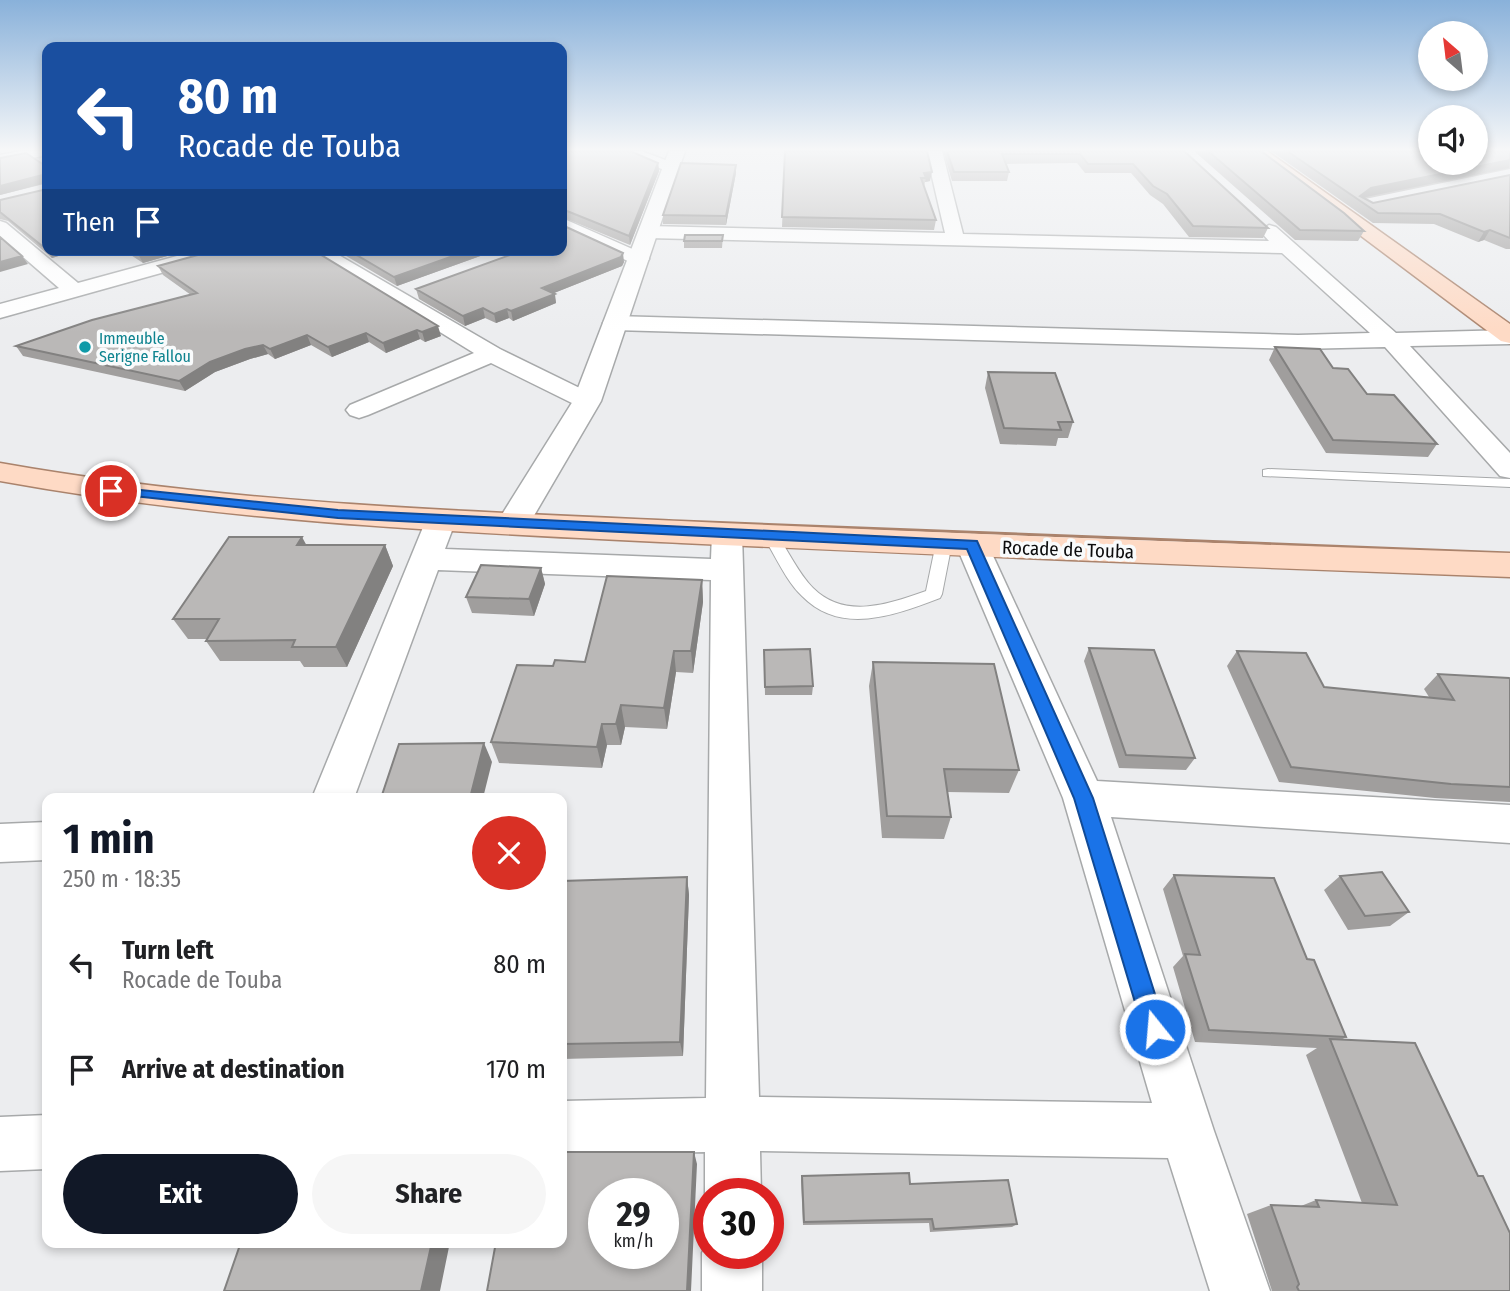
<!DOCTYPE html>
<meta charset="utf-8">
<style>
body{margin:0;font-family:"Fira Sans Condensed",sans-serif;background:#f6f6f6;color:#202124;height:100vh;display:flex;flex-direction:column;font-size:26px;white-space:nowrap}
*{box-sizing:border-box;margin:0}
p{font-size:23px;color:#757577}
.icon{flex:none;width:38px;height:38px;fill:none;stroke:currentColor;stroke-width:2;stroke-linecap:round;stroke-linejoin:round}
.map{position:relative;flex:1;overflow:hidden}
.drawer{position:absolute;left:42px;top:793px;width:525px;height:455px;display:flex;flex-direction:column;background:#fff;border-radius:14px;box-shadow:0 4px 10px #0003}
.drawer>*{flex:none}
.hud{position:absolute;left:42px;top:42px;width:525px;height:214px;border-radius:14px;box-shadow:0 4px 10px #0003;background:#1a4fa0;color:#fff;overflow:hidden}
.needle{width:46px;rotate:332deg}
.fabs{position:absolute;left:1418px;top:21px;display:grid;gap:14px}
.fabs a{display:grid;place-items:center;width:70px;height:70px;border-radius:50%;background:#fff;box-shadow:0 4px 10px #0003;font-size:35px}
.speed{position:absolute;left:588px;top:1178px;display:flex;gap:14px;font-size:35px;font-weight:700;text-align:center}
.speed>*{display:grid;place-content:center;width:91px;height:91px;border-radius:50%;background:#fff;box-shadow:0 4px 10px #0003;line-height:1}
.speed small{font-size:18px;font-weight:400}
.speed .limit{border:10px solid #d22;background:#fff;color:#111}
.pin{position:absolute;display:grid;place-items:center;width:60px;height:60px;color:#fff;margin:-30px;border:4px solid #fff;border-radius:50%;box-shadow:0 2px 7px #0007}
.me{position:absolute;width:77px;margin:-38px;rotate:343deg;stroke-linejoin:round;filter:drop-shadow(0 0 5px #0008)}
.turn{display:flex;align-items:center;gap:24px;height:147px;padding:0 21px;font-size:32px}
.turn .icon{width:91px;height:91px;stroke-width:2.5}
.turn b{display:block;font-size:49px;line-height:60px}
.then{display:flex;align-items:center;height:66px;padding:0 21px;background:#0003;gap:14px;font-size:26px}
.round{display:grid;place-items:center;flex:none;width:74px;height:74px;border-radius:37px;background:#f6f6f6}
.overview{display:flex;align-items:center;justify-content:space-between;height:119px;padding:0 21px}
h1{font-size:42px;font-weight:700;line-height:52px;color:#111827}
.button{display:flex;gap:14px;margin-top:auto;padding:14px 21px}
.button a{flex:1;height:80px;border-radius:42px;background:#111827;color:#fff;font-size:28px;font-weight:700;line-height:80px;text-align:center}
.button a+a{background:#f6f6f6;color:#202124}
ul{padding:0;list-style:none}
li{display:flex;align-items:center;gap:21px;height:105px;padding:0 21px}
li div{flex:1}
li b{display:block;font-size:26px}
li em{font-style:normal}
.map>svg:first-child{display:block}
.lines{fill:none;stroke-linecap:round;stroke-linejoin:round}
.lane-casing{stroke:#a7a9aa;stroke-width:2}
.street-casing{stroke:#a7a9aa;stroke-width:3}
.secondary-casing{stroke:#a7a9aa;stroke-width:3}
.primary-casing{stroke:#aa836c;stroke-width:3}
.lane{fill:#fff;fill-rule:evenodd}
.street{fill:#fff;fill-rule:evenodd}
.secondary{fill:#fff;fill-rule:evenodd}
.primary{fill:#fedac5;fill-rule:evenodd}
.wall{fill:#a09e9d}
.shaded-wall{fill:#828180}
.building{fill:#bab8b7;stroke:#828180;stroke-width:2;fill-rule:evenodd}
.route{fill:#1a73e8;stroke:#114b97;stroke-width:2}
.culture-dot{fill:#0f9aa8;stroke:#f9fbfc;stroke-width:2.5}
.labels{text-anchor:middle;stroke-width:7;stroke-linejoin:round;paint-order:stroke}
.far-culture-label{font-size:16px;fill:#0d838f;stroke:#f9fbfc;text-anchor:start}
.street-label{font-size:19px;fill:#0d0d0e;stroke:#f9fbfc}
</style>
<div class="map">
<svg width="1510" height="1291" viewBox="0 0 1510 1291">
<rect width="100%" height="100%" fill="#ecedef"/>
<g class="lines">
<g class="lane-casing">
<path id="lane" d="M1268,469L1510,479V487L1263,476V470Z
M771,531L776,533C788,550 798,573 813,588C845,620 889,604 926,591L936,543L944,538L949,539L952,543L942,594L940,598C895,615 841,636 802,596C786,581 775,555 763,536Z"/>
</g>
<g class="street-casing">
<path id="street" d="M21,151H47V155L0,165V155Z
M619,151H641L676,164L678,167L670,172L664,170Z
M926,151H942L963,234L1269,241L1260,231L1269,225L1276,227L1396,333L1510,330V344L1410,346L1510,453V478L1500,476L1385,347L1298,349L614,330L606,328L603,323L606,318L614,316L1298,335L1370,333L1282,253L648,238L639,232L648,226L945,233Z
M562,218L646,255L649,259L646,263H632L562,230Z
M0,221L6,223L78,283L199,250H231L229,254L0,318V304L59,288L0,237Z
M307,250H330L500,349L596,396L600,401L596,406L587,409L578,406L491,363L368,415L359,418L350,415L346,410L350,405L474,353Z
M441,511L452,513L456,520L445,549L711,559L712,534L716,527L727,524L738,527L742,534L759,1097L1152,1103L1063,798L956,545L961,538L972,535L983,538L988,545L1097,781L1510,805V843L1111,817L1214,1131L1270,1291H1210L1168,1158L760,1151L761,1194H709V1204L705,1194V1152L562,1155V1101L706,1098L711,580L438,570L354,798H312L426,520L430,513Z
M47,822V860L0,862V824Z
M47,1115V1169L0,1171V1117Z
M709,1238V1253H762V1291H702V1253Z"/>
</g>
<g class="secondary-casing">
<path id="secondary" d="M669,151H685L601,401L525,531L513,534L501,531L496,524L573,401Z"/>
</g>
<g class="primary-casing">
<path id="primary" d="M1248,151H1267L1510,324V343L1501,341Z
M0,463C225,503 453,511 681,521C958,534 1234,544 1510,553V577C1234,567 957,556 681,543C453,532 225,522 0,481Z"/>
</g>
<use href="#lane" class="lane"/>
<use href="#street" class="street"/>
<use href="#secondary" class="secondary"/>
<use href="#primary" class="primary"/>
</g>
<path class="wall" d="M562,151L658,163L659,171L630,245L562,217Z
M785,151H927L930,181L925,182L924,187L936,220L934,230L782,227Z
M943,151H1184L1268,228L1263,238L1189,237L1163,204L1150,195L1131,173H1085L1077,163L1006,164L1009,172L1007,181H952Z
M1194,151H1261L1364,231L1358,241L1295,240Z
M1271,151H1510V169L1365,199L1373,203L1510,175V249H1506L1484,240L1478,242L1434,224L1373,223Z
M0,158L47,167V250H78L52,258L8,221L0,219V200L43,190L44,184L0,195Z
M736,165V173L726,225L663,224V215Z
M723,235L722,248H684V241Z
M123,250H188L143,263Z
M336,250H497L397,286Z
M624,262L622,266L554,293L556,303L513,321L509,318L496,323L485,318L465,326L419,299L416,289Z
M158,266L441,336L425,342L420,339L386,353L369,342L332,357L311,345L275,359L268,354L250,359L215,372L185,391L23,356L16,346L191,295L163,275Z
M1275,347L1333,368L1367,394L1437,444L1428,457L1326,453L1269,360Z
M988,372L1073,422L1068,438H1058L1056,446L1000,444L985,388Z
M306,545H385L393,566L347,667H304L300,661H220L206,641V639H188L173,619Z
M541,568L545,584L534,616L472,613L466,597Z
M702,580L703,602L693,673L676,672L667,729L625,727L621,745H607L602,768L499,763L491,742L553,666L585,662Z
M1089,648L1195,758L1186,770L1119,768L1084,661Z
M764,650L813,686L812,695H765Z
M1237,651L1324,687L1429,697L1424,689L1438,674L1510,679V802L1435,798L1279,782L1227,666Z
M873,662L1019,770L1009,793L947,792L951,817L944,839L882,838L869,686Z
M1174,875L1307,959L1346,1037L1341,1040L1510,1291H1272L1247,1214L1271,1205L1301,1206L1316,1200L1362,1203L1306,1055L1317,1048L1195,1042L1173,967L1183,956L1163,889Z
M1340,876L1409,912L1390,926L1348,930L1324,890Z
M687,877L689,895L683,1056L562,1059V881Z
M802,1176L910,1184L1017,1224L1012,1227L930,1232L929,1223L803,1225L801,1180Z"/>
<path class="shaded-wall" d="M1510,160L1509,168L1366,197L1361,202L1360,196L1371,188Z
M658,163L659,171L630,245L629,236Z
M736,165V173L726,225V216Z
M932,172L930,181L925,182L926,178L924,173Z
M42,175L46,183L0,195V186Z
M1490,230L1484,240L1478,242L1484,232Z
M46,249H47V250H78L52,258Z
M151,250H188L143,263L138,254Z
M470,250H497L397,286L394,277Z
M623,253L624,262L622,266L544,297L542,288Z
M22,256L28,264L0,272V262Z
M555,294L556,303L513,321L511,311Z
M483,308L485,318L465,326L463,316Z
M507,309L509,318L496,323L494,314Z
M438,326L441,336L425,342L422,332Z
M417,330L420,339L386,353L383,343Z
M366,333L369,342L332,357L328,347Z
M307,335L311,345L275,359L270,349Z
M263,345L268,354L250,359L215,372L185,391L179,381L210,362L245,349Z
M302,537L313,557L297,545Z
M385,545L393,566L347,667L336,647Z
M541,568L545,584L534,616L529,599Z
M702,580L703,602L693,673L691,651Z
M674,651L676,672L667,729L664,708Z
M621,705L625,727L621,745L616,724Z
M602,724L607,745L602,768L597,747Z
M484,743L492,762L483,798H470Z
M687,877L689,895L683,1056L680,1042Z
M694,1152L697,1164L691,1291H687Z
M432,1242H450L440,1291H421Z"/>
<path class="building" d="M562,151H630L658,163L629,236L562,209Z
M785,151H927L932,172L924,173L926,178H921L936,220L782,217Z
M947,151H1184L1268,228L1193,226L1167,194L1153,186L1133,164H1088L1080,154H1002L1009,172H954Z
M1208,151H1261L1344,213L1364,231L1300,230Z
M1287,151H1430V163H1475V151H1510V160L1371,188L1360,196L1373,203L1510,175V238L1490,230L1484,232L1440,214L1378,213Z
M26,153L47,167V249H46L0,212V200L43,190L45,178L42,175L0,186V158Z
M681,163L736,165L726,216L663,215Z
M562,225L623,253L621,257L542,288L555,294L511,311L507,309L494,314L483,308L463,316L416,289L524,250H562Z
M685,235H723L722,241H684Z
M0,237L22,256L0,262Z
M132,250H151L138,254Z
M216,250H313L438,326L422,332L417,330L383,343L366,333L328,347L307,335L270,349L263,345L245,349L210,362L179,381L16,346L92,320L197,293L158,266Z
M348,250H470L394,277Z
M1275,347L1320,349L1333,368L1348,369L1367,394L1394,395L1437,444L1333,440Z
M988,372L1055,373L1073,422H1058L1061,430L1004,428Z
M229,537H302L297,545H385L336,647H292L295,640L206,641L219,619H173Z
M481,565L541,568L529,599L466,597Z
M607,576L702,580L691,651H674L664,708L621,705L616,724H602L597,747L491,742L517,665L553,666L555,660L585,662Z
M1089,648L1154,650L1195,758L1126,755Z
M810,649L813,686L765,687L764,650Z
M1237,651L1306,653L1324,687L1454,700L1438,674L1509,678L1510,679V787L1451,784L1291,767Z
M873,662L994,664L1019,770L944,769L951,817L887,816Z
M484,743L470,798H381L399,744Z
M1382,872L1409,912L1365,916L1340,876Z
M1174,875L1274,878L1307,959L1314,960L1346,1037L1209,1030L1185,954L1200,955Z
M687,877L680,1042L562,1044V881Z
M1330,1039L1415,1043L1478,1176H1483L1510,1233V1291H1299L1297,1287L1299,1284L1271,1205L1319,1207L1316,1200L1397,1205Z
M562,1152H694L687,1291H487L496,1242H562ZM604,1194H663V1253H604Z
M909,1173L910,1184L1008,1180L1017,1224L934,1229L932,1219L804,1222L802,1176Z
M241,1242H432L421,1291H224Z"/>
<linearGradient id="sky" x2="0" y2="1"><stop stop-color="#89b1da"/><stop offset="0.45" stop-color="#f6f7f8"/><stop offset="1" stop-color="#f6f7f8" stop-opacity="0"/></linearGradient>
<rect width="1510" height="332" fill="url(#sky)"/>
<path class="route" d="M111,487L338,510L977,541L1093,798L1166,1029L1163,1037L1155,1040L1147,1037L1143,1029L1074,798L967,549L338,518L106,493L104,491Z"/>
<circle class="culture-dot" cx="85" cy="347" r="7"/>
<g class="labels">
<g class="far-culture-label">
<text x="99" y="344">Immeuble<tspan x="99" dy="18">Serigne Fallou</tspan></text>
</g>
<g class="street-label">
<text transform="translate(1068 549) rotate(2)" y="7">Rocade de Touba</text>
</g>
</g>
</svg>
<div class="fabs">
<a><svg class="needle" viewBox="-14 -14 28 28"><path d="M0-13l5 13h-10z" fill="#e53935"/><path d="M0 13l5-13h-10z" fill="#757577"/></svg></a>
<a><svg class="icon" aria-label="sound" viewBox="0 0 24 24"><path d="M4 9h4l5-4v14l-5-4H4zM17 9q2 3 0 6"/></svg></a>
</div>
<div class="speed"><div>29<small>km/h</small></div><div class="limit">30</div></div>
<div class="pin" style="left:111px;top:491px;background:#d93025"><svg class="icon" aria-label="arrive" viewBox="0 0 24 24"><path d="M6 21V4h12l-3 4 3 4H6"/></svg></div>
<svg class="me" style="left:1155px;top:1029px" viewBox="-20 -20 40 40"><circle r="17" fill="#1a73e8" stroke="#fff" stroke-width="3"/><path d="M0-11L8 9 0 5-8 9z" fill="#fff"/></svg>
<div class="hud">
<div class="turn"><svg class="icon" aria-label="left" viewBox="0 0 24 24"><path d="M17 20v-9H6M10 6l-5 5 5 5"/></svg><div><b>80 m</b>Rocade de Touba</div></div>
<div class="then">Then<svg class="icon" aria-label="arrive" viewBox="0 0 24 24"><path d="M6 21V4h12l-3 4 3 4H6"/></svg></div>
</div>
<section class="drawer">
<div class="overview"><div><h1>1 min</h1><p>250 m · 18:35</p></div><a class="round" style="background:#d93025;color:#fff"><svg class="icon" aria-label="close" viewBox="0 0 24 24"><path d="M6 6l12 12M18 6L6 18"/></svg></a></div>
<ul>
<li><svg class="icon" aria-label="left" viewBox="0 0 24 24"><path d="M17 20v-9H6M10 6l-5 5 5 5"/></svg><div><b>Turn left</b><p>Rocade de Touba</p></div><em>80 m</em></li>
<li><svg class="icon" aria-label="arrive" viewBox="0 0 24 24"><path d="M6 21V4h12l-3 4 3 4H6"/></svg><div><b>Arrive at destination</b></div><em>170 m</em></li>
</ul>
<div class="button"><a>Exit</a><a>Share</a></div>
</section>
</div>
